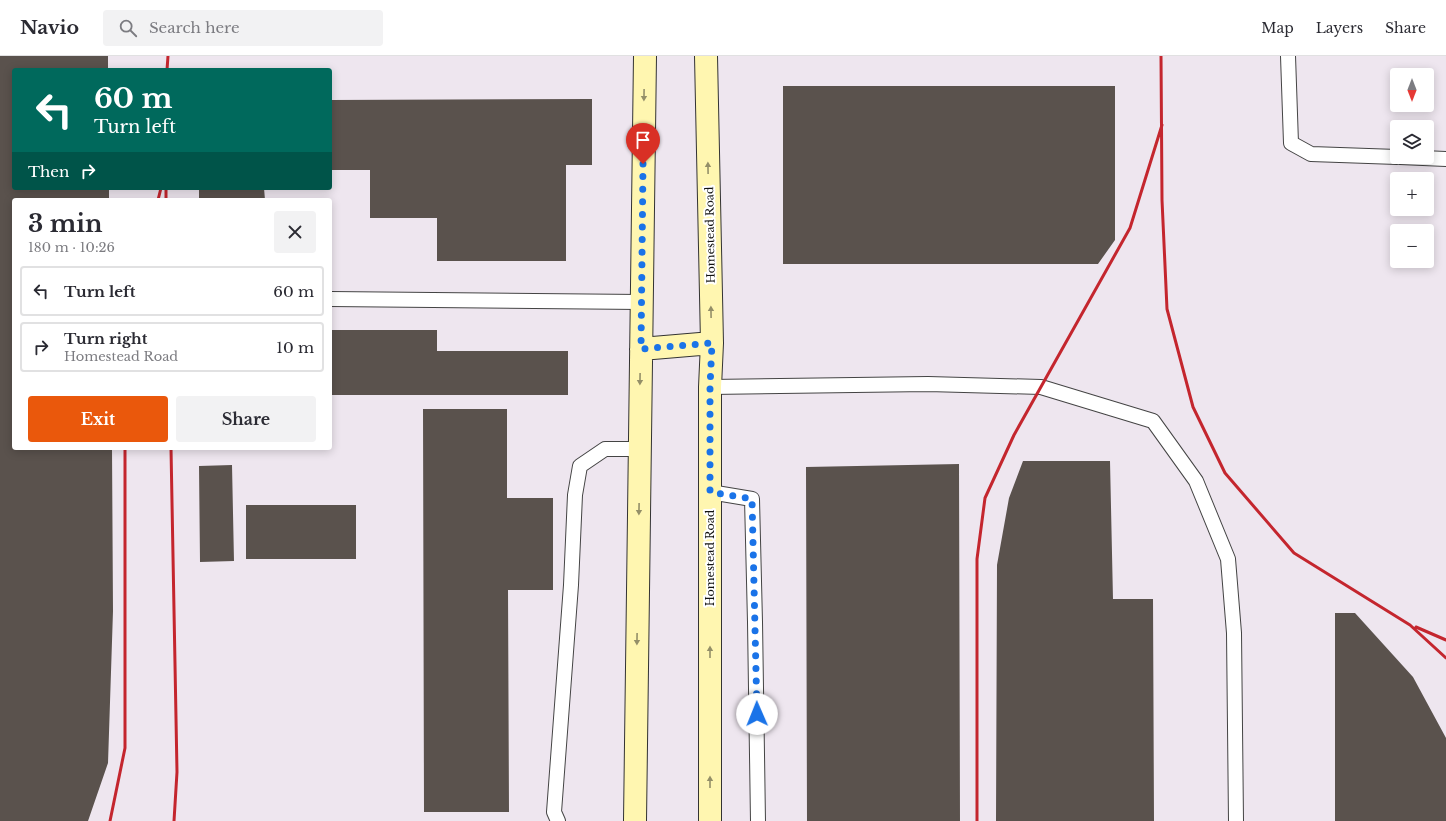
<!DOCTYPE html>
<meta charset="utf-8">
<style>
body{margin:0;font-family:"Libre Baskerville",serif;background:#f2f2f3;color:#2b2b33;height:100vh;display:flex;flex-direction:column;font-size:15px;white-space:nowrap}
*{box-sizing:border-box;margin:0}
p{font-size:13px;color:#7c7c81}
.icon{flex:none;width:22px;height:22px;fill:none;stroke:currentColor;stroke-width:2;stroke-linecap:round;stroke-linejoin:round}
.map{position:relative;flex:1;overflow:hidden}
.drawer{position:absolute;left:12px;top:142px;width:320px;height:252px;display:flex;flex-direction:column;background:#fff;border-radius:4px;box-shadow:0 2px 10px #0003}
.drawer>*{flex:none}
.top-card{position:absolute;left:12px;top:12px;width:320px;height:122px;border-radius:4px;box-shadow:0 2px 10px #0003;background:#00695c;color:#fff;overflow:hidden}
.needle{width:26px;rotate:180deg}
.tools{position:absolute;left:1390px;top:12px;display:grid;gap:8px}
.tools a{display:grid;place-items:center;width:44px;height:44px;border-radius:4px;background:#fff;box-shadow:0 2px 10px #0003;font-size:20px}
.pin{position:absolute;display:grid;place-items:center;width:34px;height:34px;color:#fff;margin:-41px -17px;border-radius:50% 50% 50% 0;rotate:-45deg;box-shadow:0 0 4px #0007}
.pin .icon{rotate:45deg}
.me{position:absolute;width:44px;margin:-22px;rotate:359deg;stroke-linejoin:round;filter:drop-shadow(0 0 3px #0008)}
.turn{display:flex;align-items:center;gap:14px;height:84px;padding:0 16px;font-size:18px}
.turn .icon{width:52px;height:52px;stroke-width:2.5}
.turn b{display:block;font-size:28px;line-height:34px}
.then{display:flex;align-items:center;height:38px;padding:0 16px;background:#0003;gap:8px;font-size:15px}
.round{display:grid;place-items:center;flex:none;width:42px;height:42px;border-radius:4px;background:#f2f2f3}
.head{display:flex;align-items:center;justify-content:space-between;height:68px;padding:0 16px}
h1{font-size:24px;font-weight:700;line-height:30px}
.primary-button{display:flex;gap:8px;margin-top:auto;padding:8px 16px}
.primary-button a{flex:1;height:46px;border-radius:4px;background:#ea580c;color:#fff;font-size:16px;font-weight:700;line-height:46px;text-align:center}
.primary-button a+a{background:#f2f2f3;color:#2b2b33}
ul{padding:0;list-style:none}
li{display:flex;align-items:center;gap:12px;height:50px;margin:0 8px 6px;padding:0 8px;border:2px solid #e1e1e2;border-radius:4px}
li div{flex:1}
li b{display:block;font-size:15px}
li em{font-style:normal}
header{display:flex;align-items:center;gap:24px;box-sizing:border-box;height:56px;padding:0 20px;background:#fff;border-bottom:1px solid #e1e1e2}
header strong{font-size:19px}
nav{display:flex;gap:22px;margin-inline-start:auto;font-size:14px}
.search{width:280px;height:36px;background:#f2f2f3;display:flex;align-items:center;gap:10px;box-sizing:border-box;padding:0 14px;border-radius:4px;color:#7c7c81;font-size:15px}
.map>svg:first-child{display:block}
.industrial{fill:#eee6ef;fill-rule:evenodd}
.building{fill:#5a524d}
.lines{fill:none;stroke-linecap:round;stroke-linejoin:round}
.service-casing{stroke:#444;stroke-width:16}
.secondary-casing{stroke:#333;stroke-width:24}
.service{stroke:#fff;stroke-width:14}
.secondary{stroke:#fff6b0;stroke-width:22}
.rail{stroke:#c4262e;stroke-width:3}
.oneway{fill:#948f68}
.route{stroke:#1a73e8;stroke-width:7;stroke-dasharray:0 12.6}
.labels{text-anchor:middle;stroke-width:4;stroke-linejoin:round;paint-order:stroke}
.street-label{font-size:11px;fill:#111;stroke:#fff}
</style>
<header>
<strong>Navio</strong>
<div class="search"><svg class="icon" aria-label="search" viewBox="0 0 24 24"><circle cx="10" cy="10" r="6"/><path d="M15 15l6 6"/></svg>Search here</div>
<nav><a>Map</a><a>Layers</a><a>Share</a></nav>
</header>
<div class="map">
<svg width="1446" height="765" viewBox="0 0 1446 765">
<rect width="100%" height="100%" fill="#fffdf5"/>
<path class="industrial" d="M0,0H1446V765H0ZM14,14H330V132H14ZM1397,19H1427V49H1397ZM1397,71H1427V101H1397ZM1397,123H1427V153H1397ZM14,144H330V392H14ZM1397,175H1427V205H1397Z"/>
<path class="building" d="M0,0H108V14H14V132H109V144H14V392H112L113,555L108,707L88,765H0Z
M783,30H1115V184L1098,208H783Z
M592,43V109H566V205H437V162H370V114H330V44Z
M199,132H264L265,144H199Z
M330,274H437V295H568V339H330Z
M423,353H507V442H553V534H508L509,756H424Z
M1023,405H1110L1113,543H1153L1154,765H996L997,509L1009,442Z
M959,408L960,765H807L806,411Z
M232,409L234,505L200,506L199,410Z
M246,449H356V503H246Z
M1335,557H1355L1413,621L1446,682V765H1335Z"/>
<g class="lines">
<g class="service-casing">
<path id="service" d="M1288,0L1291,87L1311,98L1397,101
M1400,101L1446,103
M330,243L641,246
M710,331L928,328L1041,331L1153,365L1196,425L1228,503L1234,577L1236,765
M710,436L752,443L755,566L758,765
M558,765L554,756L571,529L575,439L580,410L605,393H640"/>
</g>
<g class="secondary-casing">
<path id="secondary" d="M706,0L712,287L710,331V765
M641,293L712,287
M635,765L645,0"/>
</g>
<use href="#service" class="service"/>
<use href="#secondary" class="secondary"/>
<path class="rail" d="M1161,0L1162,144L1167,253L1193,351L1225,417L1294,497L1410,569L1446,602
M167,14L168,0
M166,132V144
M158,144L161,132
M171,392L177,716L174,765
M1416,571L1446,584
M110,765L125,692V392
M977,765V503L985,442L1014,379L1130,172L1162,69"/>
</g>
<defs><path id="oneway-solid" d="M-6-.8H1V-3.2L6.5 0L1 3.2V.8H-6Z"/></defs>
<g class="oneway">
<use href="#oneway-solid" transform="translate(644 39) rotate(91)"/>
<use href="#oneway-solid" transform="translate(708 112) rotate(-91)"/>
<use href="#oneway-solid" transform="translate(711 256) rotate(-91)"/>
<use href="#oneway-solid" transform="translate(640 323) rotate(91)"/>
<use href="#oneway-solid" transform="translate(639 453) rotate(91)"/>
<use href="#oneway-solid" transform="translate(637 583) rotate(91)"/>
<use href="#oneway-solid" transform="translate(710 596) rotate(-90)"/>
<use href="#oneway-solid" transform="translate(710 726) rotate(-90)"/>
</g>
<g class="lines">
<path class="route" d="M643,108L641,293L712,287L710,331V436L752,443L757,658"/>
</g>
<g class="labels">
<g class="street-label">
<text transform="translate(710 179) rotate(-91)" y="4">Homestead Road</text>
<text transform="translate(710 502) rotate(-90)" y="4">Homestead Road</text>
</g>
</g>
</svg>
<div class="tools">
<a><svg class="needle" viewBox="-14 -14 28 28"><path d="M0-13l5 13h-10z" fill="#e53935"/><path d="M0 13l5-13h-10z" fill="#7c7c81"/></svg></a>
<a><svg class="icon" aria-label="layers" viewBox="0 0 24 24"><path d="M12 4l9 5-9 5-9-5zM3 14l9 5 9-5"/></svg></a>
<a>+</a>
<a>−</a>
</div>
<div class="pin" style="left:643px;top:108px;background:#d93025"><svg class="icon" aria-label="arrive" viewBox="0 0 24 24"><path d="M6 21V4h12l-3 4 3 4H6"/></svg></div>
<svg class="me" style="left:757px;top:658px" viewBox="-20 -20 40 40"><circle r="19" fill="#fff"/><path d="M0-13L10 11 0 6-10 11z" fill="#1a73e8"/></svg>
<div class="top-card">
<div class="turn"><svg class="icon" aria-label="left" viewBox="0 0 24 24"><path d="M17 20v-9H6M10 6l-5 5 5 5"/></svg><div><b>60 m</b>Turn left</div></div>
<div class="then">Then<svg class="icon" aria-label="right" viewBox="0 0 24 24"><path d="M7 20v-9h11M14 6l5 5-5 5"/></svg></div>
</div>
<section class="drawer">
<div class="head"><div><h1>3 min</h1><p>180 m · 10:26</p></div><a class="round"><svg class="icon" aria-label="close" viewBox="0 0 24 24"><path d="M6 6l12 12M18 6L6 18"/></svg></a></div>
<ul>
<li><svg class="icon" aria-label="left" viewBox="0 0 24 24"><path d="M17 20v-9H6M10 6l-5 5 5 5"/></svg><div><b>Turn left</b></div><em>60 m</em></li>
<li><svg class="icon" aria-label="right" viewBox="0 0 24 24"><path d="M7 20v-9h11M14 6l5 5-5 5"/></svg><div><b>Turn right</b><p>Homestead Road</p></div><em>10 m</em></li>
</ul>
<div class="primary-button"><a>Exit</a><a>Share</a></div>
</section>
</div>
